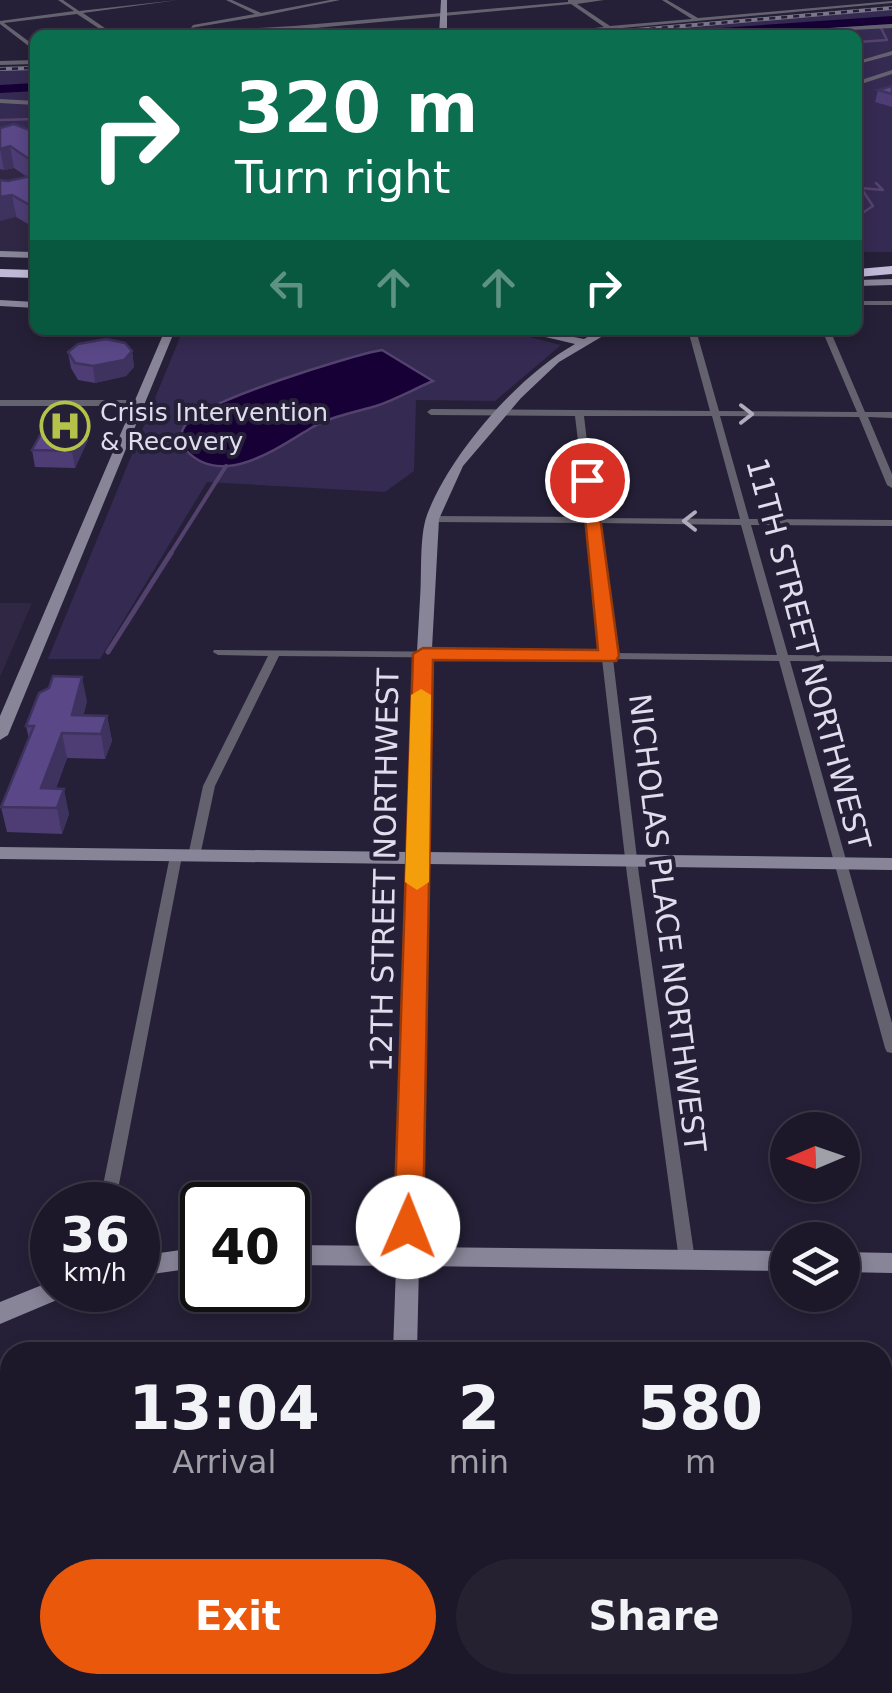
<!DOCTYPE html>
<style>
body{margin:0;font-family:"DejaVu Sans",sans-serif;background:#252131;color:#f1f3f6;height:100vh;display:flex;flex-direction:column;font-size:38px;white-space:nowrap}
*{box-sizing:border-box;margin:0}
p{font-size:32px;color:#a0a0a8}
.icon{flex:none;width:55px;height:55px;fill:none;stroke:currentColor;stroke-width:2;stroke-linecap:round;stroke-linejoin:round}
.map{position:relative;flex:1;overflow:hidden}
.details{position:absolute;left:0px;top:1342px;width:892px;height:352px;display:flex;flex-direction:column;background:#1c1829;border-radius:30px 30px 0 0;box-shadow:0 5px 15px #0003,0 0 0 2px #3a3746}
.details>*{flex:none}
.hud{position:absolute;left:30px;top:30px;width:832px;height:305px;border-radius:15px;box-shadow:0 5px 15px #0003,0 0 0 2px #3a3746;background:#0b6e4f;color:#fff;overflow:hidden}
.needle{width:65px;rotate:268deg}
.controls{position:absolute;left:770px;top:1112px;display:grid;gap:20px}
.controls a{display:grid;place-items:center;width:90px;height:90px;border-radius:50%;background:#1c1829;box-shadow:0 5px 15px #0003,0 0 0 2px #3a3746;font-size:50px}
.speed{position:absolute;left:30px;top:1182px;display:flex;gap:20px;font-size:50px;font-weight:700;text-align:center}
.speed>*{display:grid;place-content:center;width:130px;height:130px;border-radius:50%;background:#1c1829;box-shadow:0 5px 15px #0003,0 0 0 2px #3a3746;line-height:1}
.speed small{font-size:25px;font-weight:400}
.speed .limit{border:5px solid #111;border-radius:15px;background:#fff;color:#111}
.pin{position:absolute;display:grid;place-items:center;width:85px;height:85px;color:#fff;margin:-42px;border:5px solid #fff;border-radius:50%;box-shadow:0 2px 10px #0007}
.me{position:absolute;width:110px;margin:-55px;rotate:1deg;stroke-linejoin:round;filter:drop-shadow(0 0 8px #0008)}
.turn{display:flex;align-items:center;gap:35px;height:210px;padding:0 40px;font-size:45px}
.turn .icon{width:130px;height:130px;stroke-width:2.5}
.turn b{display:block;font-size:70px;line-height:85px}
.lanes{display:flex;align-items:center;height:95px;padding:0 40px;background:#0003;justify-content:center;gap:50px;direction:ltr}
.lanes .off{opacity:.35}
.eta{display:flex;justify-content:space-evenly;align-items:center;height:170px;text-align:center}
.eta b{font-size:60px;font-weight:700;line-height:70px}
.action{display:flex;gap:20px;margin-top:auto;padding:20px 40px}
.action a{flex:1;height:115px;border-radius:60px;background:#ea580c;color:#fff;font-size:40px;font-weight:700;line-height:115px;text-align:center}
.action a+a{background:#252131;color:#f1f3f6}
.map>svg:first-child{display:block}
.built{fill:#2f2743}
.green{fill:#352a51}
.water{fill:#160036;stroke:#53426d;stroke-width:2.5}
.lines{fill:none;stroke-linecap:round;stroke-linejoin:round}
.stream-far2{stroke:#53426d;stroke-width:2.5}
.stream-far1{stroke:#53426d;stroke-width:4}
.stream{stroke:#53426d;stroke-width:5}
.river{fill:#160036;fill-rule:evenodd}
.street{fill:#65626f;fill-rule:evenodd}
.secondary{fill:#898599;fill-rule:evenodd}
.highway{fill:#c0b9d8;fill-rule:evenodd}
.rail-casing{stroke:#7c788b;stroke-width:4}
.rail{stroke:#252037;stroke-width:2.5;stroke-dasharray:6;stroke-linecap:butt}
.wall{fill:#4d3d74}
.shaded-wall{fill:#3e325e}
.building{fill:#594787;stroke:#3e325e;stroke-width:2.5}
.oneway{stroke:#afacbb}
.route{fill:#ea580c;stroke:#983908;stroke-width:2.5}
.slow{fill:#f59e0b}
.labels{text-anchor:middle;stroke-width:8;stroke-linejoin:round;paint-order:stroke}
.far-poi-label{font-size:25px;fill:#e0dded;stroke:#252037;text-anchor:start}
.street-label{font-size:30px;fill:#e0dded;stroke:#252037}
</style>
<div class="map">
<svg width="892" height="1693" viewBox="0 0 892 1693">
<rect width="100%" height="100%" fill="#252037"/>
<path class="built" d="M35,126V251H0V127Z
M0,603H32L0,677Z"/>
<path class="green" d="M892,8V252H858V35H598Z
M35,69V126L27,127L35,133L0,138V70Z
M183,330H501L561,345L495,401L416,400L414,471L385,492L207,482L100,659H48Z"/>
<path class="water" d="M382,350L433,381C414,389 395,400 376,406C355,412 329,417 311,428C278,448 221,489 186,450C178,441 180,431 188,422C209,400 348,356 382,350Z"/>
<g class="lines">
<path class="stream-far2" d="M879,20V24
M858,42L887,40L881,28
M0,120L35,119
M858,216L873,206L861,188L883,190L876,183"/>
<path class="stream-far1" d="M169,556L226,466"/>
<path class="stream" d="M108,652L171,553"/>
<path class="river" d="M892,16V24L730,35H672L678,31Z
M35,83V91L0,93V85Z"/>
<path class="street" d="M58,0H63L79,11L178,0L83,13L115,35H109L77,14L4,23L35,46V51L0,24V21L74,11Z
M226,0H232L261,13L330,0H340L262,16L191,28L193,25L255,14Z
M568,0H604L577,4L610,26L692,19L662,0H667L698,18L892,1V3L547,35H527L604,27L571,4L294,30L128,35L294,26L568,2Z
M892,24V28L745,35L748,33Z
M892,51V55L858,64V61Z
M35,60V64L0,65V61Z
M892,70V74L858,85V81Z
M0,99L35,101V105L0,103Z
M858,301H892V305H858Z
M688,330H696L719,411L857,412L822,330H830L865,412H892V418L868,417L892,474V488L887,485L859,417L720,416L749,519L892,520V526L751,525L788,655L892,656V662L790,661L892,1023V1053L887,1052L885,1048L779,661L613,659L639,875L695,1260L693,1265L687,1267L681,1265L679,1260L627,875L602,659L279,656L215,786L200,856L194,860L188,856L203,786L268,656L218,655L213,652L214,650L602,653L587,523L432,522L427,519L432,516L587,517L575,416L431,415L427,412L431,409L710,411ZM584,416H712L740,519L596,518ZM597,523L741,525L777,655L612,653Z
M0,400H140L144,403L140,406H0Z
M176,852L182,856L115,1205H99L170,856Z
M0,1531H10V1549H0Z"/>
<path class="secondary" d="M441,0H447V35H439Z
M0,251L35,252V258L0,257Z
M892,279V285L858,286V280Z
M0,300L35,302V308L0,306Z
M165,330H175L8,735L0,740V716Z
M516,330H538L584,339L600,330H613L559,362L521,398L463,466L439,519L429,704L426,852L892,858V870L426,864L419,1247L788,1251V1271L419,1266L417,1352H393L396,1266L288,1265V1245L396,1246L408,864L0,859V847L409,852C411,768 415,683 420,599C422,575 419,537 427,515C450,454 518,376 575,344Z
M202,1247V1267L138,1276V1256Z
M842,1252L892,1253V1273L842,1272Z
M52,1281V1290H68L64,1297L0,1324V1302Z
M383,1685H411L410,1693H382Z"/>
<path class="highway" d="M892,266V274L858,277V269Z
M0,269L35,270V278L0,277Z"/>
<g class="rail-casing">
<path id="rail" d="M578,35L892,8
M0,69L35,68"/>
</g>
<use href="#rail" class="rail"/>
</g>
<path class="wall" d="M892,86V107L875,102L878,90Z
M0,128L35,132V228L16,217L8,181L27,177L14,168L4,170L0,169Z
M132,351L134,367L126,376L95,383L78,380L71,368L68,352Z
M86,424L88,440L75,468L35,467L32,450Z
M87,701L83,716H107L112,741L105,759L67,758L56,788L69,814L62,834L7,832L1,807L29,739L26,726Z"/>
<path class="shaded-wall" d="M10,146L14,168L4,170L0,149Z
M12,195L16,217L0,221V197Z
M132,351L134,367L126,376L95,383L93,366Z
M86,424L88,440L75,468L72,451Z
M82,677L87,701L79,734L72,715Z
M107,716L112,741L105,759L101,734Z
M62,733L67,758L49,808L41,788Z
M64,789L69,814L62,834L57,808Z"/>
<path class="building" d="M892,86V94L878,90Z
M14,124L35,132V163L10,146L0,149V128Z
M35,175V208L12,195L0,197V180L8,181Z
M106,339L125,343L132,351L124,360L93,366L75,363L68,352L78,344Z
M47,423L86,424L72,451L32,450Z
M53,676L82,677L72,715L107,716L101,734L62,733L41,788L64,789L57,808L1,807L34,726H26L39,693L49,688Z"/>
<defs><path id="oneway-chevron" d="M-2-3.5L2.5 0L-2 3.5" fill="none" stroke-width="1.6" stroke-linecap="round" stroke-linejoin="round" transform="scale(2.5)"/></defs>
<g class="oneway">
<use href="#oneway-chevron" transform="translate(746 414)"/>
<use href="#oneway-chevron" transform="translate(690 521) rotate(-180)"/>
</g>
<path class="route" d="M581,476L595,480L619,656L616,661L433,660L423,1227L419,1236L408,1239L398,1236L394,1227L413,654L423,648L598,650Z"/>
<path class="slow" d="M421,689L431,695L429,882L417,890L405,882L411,695Z"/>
<defs>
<g id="hospital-ring" transform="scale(2.5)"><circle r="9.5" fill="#252037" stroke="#b5c249" stroke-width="1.5"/><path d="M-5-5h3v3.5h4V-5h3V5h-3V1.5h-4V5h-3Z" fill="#b5c249"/></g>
</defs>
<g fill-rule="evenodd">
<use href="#hospital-ring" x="65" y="426"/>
</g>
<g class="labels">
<g class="far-poi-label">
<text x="100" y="421">Crisis Intervention<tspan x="100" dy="29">&amp; Recovery</tspan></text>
</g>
<g class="street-label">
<text transform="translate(808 654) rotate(75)" y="10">11TH STREET NORTHWEST</text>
<text transform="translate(385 870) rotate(-89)" y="10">12TH STREET NORTHWEST</text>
<text transform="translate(667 923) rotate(83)" y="10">NICHOLAS PLACE NORTHWEST</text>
</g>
</g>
</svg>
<div class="controls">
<a><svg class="needle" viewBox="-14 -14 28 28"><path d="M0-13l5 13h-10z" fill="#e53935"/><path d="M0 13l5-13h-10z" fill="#a0a0a8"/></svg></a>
<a><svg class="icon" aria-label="layers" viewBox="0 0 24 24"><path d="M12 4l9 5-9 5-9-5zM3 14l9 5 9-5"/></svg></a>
</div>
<div class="speed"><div>36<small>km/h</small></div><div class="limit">40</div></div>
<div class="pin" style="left:587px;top:480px;background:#d93025"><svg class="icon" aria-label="arrive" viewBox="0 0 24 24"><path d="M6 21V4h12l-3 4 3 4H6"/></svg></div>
<svg class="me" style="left:408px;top:1227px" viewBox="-20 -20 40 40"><circle r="19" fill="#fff"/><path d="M0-13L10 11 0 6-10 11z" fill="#ea580c"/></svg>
<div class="hud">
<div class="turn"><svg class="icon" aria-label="right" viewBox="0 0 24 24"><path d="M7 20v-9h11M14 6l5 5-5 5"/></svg><div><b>320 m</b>Turn right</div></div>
<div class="lanes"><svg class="icon off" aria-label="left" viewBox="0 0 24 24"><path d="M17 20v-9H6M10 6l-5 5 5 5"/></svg><svg class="icon off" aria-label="ahead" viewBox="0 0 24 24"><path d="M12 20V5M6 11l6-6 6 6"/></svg><svg class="icon off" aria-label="ahead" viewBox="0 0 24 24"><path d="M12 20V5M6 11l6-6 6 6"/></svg><svg class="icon" aria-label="right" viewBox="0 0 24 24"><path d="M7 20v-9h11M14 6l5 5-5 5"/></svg></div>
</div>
<section class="details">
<div class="eta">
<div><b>13:04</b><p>Arrival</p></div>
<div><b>2</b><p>min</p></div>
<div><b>580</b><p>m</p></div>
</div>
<div class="action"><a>Exit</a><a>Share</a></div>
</section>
</div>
